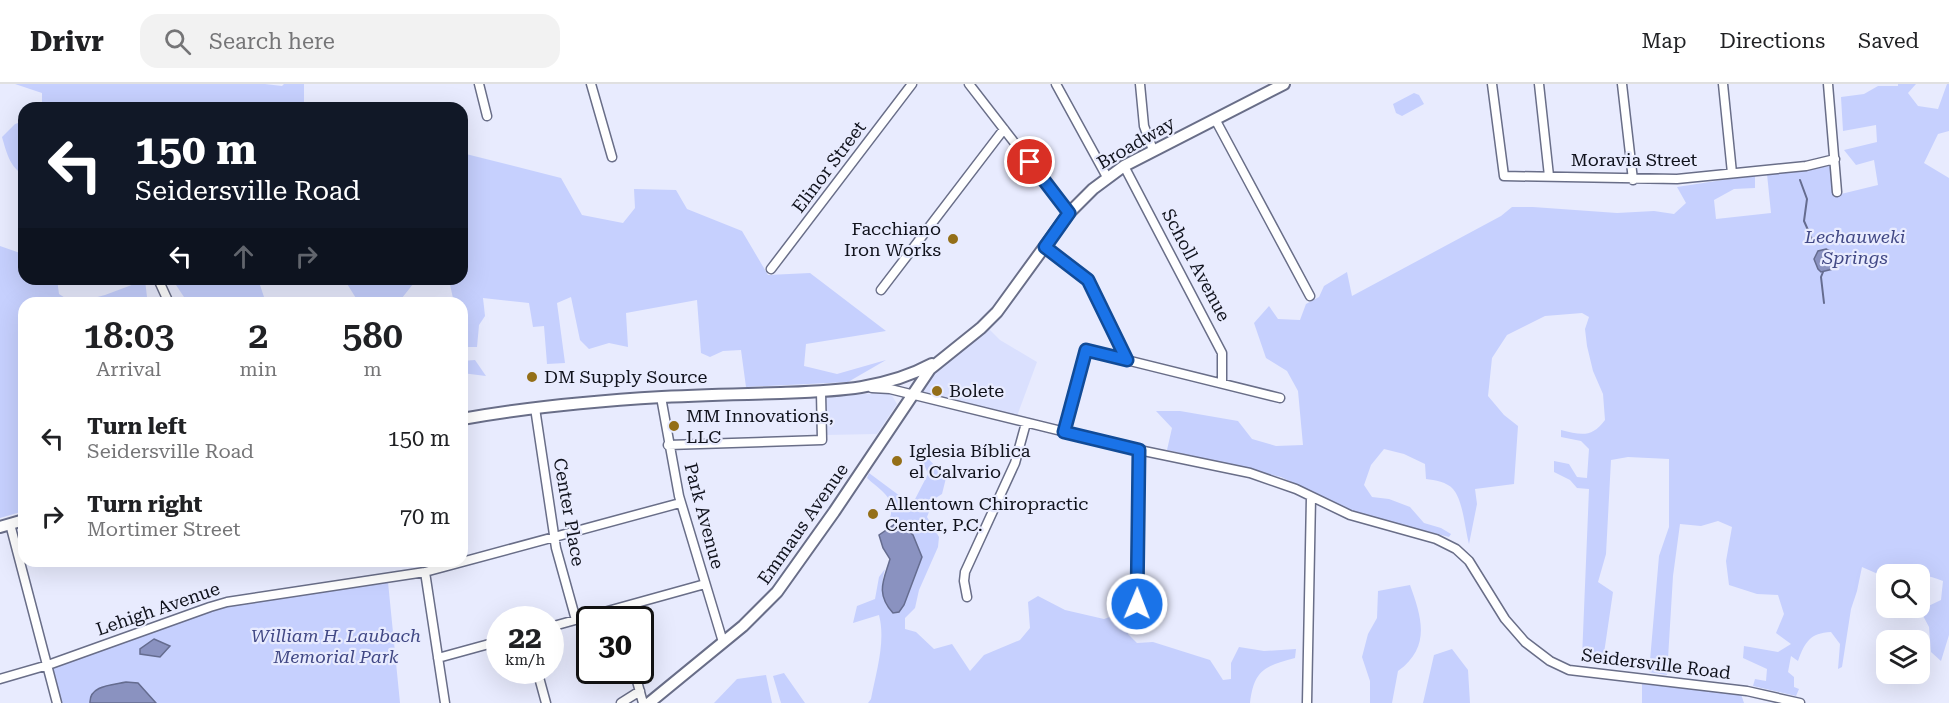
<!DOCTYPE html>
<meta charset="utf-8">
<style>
body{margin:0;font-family:"Roboto Serif",serif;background:#f2f2f2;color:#202124;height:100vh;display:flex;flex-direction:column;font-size:22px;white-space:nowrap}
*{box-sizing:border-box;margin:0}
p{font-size:20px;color:#757577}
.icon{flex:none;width:33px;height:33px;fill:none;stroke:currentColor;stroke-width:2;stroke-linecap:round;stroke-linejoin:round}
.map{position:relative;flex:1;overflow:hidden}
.panel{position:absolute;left:18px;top:213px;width:450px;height:270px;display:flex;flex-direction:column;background:#fff;border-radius:18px;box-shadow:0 6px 24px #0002}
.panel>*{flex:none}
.guide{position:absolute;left:18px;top:18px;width:450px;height:183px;border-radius:18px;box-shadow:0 6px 24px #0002;background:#111827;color:#fff;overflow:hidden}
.fabs{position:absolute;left:1876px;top:480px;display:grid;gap:12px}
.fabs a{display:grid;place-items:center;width:54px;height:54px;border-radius:12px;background:#fff;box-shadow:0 6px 24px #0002;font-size:30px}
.speed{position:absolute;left:486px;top:522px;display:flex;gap:12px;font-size:30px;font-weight:700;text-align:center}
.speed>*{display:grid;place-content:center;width:78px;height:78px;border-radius:50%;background:#fff;box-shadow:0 6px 24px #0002;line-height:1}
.speed small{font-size:15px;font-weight:400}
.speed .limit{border:3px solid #111;border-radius:9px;background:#fff;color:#111}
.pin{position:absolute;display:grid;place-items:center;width:51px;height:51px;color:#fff;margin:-26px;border:3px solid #fff;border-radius:50%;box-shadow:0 2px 6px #0007}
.me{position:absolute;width:66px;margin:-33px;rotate:1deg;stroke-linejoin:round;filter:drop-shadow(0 0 4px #0008)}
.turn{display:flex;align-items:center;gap:21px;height:126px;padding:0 18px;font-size:27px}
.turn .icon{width:78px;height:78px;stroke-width:2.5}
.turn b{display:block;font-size:42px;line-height:51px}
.lanes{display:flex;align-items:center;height:57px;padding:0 18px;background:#0003;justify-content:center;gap:30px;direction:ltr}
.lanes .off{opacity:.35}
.eta{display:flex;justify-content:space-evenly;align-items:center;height:102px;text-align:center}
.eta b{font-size:36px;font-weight:600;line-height:42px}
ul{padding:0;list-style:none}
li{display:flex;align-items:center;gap:18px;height:78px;padding:0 18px}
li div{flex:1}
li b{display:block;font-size:22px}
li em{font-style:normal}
header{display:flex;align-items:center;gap:36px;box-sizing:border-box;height:84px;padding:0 30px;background:#fff;border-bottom:2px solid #e0e0e0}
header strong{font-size:28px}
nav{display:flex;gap:33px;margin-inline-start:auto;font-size:21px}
.search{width:420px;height:54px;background:#f2f2f2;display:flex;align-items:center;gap:15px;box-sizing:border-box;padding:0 21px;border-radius:18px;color:#757577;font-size:22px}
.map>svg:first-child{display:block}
.built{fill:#dae0fe}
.green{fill:#c6d0fe}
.water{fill:#8a92c0;stroke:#656c8f;stroke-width:1.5}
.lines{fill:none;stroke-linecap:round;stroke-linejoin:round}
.stream{stroke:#656c8f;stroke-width:2}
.minor-casing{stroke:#696e88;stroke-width:11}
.major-casing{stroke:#696e88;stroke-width:14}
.minor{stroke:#fff;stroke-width:8}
.major{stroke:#fff;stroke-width:10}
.route-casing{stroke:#114b97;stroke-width:15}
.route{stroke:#1a73e8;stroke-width:10}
.poi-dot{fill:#946f18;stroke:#e8ebfe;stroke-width:2}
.labels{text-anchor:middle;stroke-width:4.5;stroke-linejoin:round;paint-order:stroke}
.street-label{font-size:18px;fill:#10121c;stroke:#e8ebfe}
.poi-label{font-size:18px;fill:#10121c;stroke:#e8ebfe;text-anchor:start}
.park-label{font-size:18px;font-style:italic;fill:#414885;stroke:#e8ebfe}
</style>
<header>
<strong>Drivr</strong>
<div class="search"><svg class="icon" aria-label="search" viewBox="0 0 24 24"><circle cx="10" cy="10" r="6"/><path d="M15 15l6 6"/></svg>Search here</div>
<nav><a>Map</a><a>Directions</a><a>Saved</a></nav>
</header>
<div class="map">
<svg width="1949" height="619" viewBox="0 0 1949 619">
<rect width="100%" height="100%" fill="#e8ebfe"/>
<path class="built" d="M987,243L1000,256L1037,278L1017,332L922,310L923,303L934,287Z
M884,309L891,310L897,320L877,350L825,351L826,312Z"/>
<path class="green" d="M2,0H265L282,2L284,0H304V23L311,24H42V9L15,0Z
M1898,0H1916L1908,9L1918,22L1938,25L1947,0H1949V47L1938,50L1924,79L1949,94V551L1941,577L1931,568L1929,543L1920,526L1941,516L1943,497C1925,489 1908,490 1887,490V494L1862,483L1857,507L1851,525L1842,583L1838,585L1840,560L1831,548C1810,549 1805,558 1798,577L1791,572L1788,588L1794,593V603L1799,605L1796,612L1753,602L1755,595L1766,597L1767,585L1743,574L1744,562L1778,568L1791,560L1776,549L1784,530L1778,511L1757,510L1729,501L1726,477L1732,443L1718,437L1701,442L1680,440L1673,492L1667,591L1649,588L1659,472L1669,443V375L1628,373L1611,376L1606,470L1598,498L1613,508L1603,576L1582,574L1589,405L1577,404L1570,396L1554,388V377L1569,380L1577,393L1587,394L1589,365L1581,357L1561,353V346C1581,351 1592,354 1605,336L1603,310L1593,287L1587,262L1585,245L1589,233L1582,229L1545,232L1507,251L1492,274L1488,312L1504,331L1518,342L1514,400L1475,405L1477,420L1469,460C1465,445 1463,416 1453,405C1447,398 1435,396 1426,395L1425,380L1404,370L1384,365L1371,381L1364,401L1372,413L1389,415L1410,423L1424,439L1441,444L1451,450L1449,453L1354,428L1281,393L1167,366L1172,344L1156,327H1180L1238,337L1252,355L1276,362L1303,361L1298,307L1287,287L1266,274L1254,239L1269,222L1278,235L1300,236L1306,220L1319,213L1324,202L1347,188L1352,212L1501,132L1512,123H1533L1617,129L1654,127L1674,130L1686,119L1677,103L1755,91V104L1734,105L1714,116L1716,135L1771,129L1767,90L1838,81L1841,110L1878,101L1874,76L1856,81L1844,66L1877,58L1876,41L1843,47L1841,13L1864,10L1878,2H1898Z
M1414,9L1419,11L1424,20L1402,32L1396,29L1393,20Z
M24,37V91C10,84 6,67 2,53L15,40Z
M462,69L561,94L582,131L623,139L635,124L634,105L676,106L687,125L742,147L768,191L810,189L886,247L806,260L804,282L837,290L886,276L848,298L746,303L741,266L723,267L710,273L701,269L697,216L626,229L628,263L609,259L589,265L580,256L571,213L557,219L565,279L547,280L544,242L533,243L529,219L483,214L485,232L479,241L477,263H462V219H454L449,196L426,195H462Z
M0,162L20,169L24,167V195H57L59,210L73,219H24V427L0,434Z
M172,195H258L266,219H192L184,213Z
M344,195H417L398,219H359Z
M145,196L147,213L153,219H75L105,211Z
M475,276L486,292L462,289V277Z
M924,370L946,394L942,410L934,415L927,433L939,453L938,463L919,506L915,524L905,534V545L916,548L934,565L952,560L970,587L984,571L1020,556L1030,544L1028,518L1038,512L1065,526L1104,535L1124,528L1130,517L1128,550L1137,559L1153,558L1210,576L1223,596L1231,595V579L1239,563L1264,567L1296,565L1295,574C1265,582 1254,586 1250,619H868L871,615C876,588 886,558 879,531L853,539L857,522L875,515L879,493L885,485C881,499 882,511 889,524L899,528L904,521L922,473L907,445L890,434C896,413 881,407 867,394L869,389L912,421L928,390L921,373Z
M388,498L400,619H61L52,582L232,520Z
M1410,501C1422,534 1431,563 1398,587L1392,619H1370V597L1362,573L1368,550L1377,534L1378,507Z
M1452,565L1468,586L1470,619H1423L1434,571Z
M784,589L805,619H781L773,592Z
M766,591L772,619H714L737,595Z
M1642,600L1741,610L1744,619H1642Z"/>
<path class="water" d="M1826,165L1830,167L1834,182L1833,185L1821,188L1818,185L1814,175L1818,167Z
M895,440H900L913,451L922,473L904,521L899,528L893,529C875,509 884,496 890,475L883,464L879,451Z
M154,555L170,562L160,573L140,570V565Z
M126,598L138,599L156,619H90C89,601 113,601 126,598Z"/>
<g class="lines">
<path class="stream" d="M1800,96L1807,115L1804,137L1812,155
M1823,188L1821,193L1824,219"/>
<g class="minor-casing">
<path id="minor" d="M479,0L487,32
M591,0L612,73
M969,0L1069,129
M1056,0L1107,93
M1140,0L1144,42L1153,66
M1492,0L1504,92L1677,95L1806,82L1835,75
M1539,0L1549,92
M1622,0L1633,96
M1723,0L1732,89
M1828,0L1837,108
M1215,35L1310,212
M1124,82L1222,269V299
M1045,163L1088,196L1127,276
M771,185L912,0
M158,195L169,219
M881,206L1004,45
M872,304L890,305L1139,366L1250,389L1296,405L1350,431L1436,455L1456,465L1469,477L1505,535L1525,558L1550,577L1569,586L1747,607L1800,619
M661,313L679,412L723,558
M535,324L556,464L576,536
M1064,348L1086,266L1280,314
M668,361L822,356L821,308
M10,440L57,619
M425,488L445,619
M967,513L964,497L965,488L1015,379L1026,339
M616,525L619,536
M1136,538L1139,366
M550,543L705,500
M438,574L500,557
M537,586L546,619
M634,586L643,619
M0,595L48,581L210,523L227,518L425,488L680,419
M621,619L640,607
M1307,619L1311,413"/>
</g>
<g class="major-casing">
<path id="major" d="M462,335C528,323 595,317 662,313C702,311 741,310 781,309C834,307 884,306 932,280
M0,443L24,436
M649,619L743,542L777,508L834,428L930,285L981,244L997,228L1069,129L1093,105L1124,82L1284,0"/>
</g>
<use href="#minor" class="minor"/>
<use href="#major" class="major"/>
</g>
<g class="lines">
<g class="route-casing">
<path id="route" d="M1030,78L1069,129L1045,163L1088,196L1127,276L1086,266L1064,348L1139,366L1137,520"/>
</g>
<use href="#route" class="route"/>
</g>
<g class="poi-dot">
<circle cx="953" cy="155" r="6"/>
<circle cx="532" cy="293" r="6"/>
<circle cx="937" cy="307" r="6"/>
<circle cx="674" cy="342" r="6"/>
<circle cx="897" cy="377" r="6"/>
<circle cx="873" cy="430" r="6"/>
</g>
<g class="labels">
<g class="street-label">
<text transform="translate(1136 59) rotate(-30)" y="6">Broadway</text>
<text x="1634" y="82">Moravia Street</text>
<text transform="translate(829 83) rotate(-53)" y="6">Elinor Street</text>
<text transform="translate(1196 181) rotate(62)" y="6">Scholl Avenue</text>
<text transform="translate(569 428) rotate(80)" y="6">Center Place</text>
<text transform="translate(704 432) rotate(75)" y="6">Park Avenue</text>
<text transform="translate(803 440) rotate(-55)" y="6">Emmaus Avenue</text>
<text transform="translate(158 525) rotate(-19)" y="6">Lehigh Avenue</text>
<text transform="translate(1656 580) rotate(7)" y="6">Seidersville Road</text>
</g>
<g class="poi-label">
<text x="941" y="151" text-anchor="end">Facchiano<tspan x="941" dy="21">Iron Works</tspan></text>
<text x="544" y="299">DM Supply Source</text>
<text x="949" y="313">Bolete</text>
<text x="686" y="338">MM Innovations,<tspan x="686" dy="21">LLC</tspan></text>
<text x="909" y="373">Iglesia Bíblica<tspan x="909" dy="21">el Calvario</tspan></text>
<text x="885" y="426">Allentown Chiropractic<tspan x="885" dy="21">Center, P.C.</tspan></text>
</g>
<g class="park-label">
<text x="1855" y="159">Lechauweki<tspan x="1855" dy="21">Springs</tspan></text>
<text x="336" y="558">William H. Laubach<tspan x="336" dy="21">Memorial Park</tspan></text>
</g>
</g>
</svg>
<div class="fabs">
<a><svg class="icon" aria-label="search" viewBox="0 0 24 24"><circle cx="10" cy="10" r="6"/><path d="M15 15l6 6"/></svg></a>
<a><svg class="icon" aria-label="layers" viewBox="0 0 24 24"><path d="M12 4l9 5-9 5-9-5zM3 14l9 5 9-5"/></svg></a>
</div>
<div class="speed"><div>22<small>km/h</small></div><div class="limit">30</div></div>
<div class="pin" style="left:1030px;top:78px;background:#d93025"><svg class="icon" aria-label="arrive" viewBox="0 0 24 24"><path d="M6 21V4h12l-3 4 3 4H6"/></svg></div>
<svg class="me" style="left:1137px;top:520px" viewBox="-20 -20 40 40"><circle r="17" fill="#1a73e8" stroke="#fff" stroke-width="3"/><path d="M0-11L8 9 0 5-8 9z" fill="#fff"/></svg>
<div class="guide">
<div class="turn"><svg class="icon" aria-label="left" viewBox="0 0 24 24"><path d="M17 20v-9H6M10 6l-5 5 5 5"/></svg><div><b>150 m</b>Seidersville Road</div></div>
<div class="lanes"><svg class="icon" aria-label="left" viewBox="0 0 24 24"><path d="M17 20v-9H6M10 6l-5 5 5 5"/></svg><svg class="icon off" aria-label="ahead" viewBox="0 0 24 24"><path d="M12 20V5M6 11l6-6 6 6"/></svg><svg class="icon off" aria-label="right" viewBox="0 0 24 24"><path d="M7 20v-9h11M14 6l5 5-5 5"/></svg></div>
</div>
<section class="panel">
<div class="eta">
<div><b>18:03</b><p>Arrival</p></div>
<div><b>2</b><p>min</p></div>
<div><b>580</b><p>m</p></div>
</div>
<ul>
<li><svg class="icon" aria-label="left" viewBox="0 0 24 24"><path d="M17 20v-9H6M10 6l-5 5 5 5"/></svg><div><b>Turn left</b><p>Seidersville Road</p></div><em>150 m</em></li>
<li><svg class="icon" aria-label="right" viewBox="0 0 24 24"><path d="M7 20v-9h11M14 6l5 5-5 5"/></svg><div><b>Turn right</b><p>Mortimer Street</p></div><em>70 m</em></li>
</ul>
</section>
</div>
